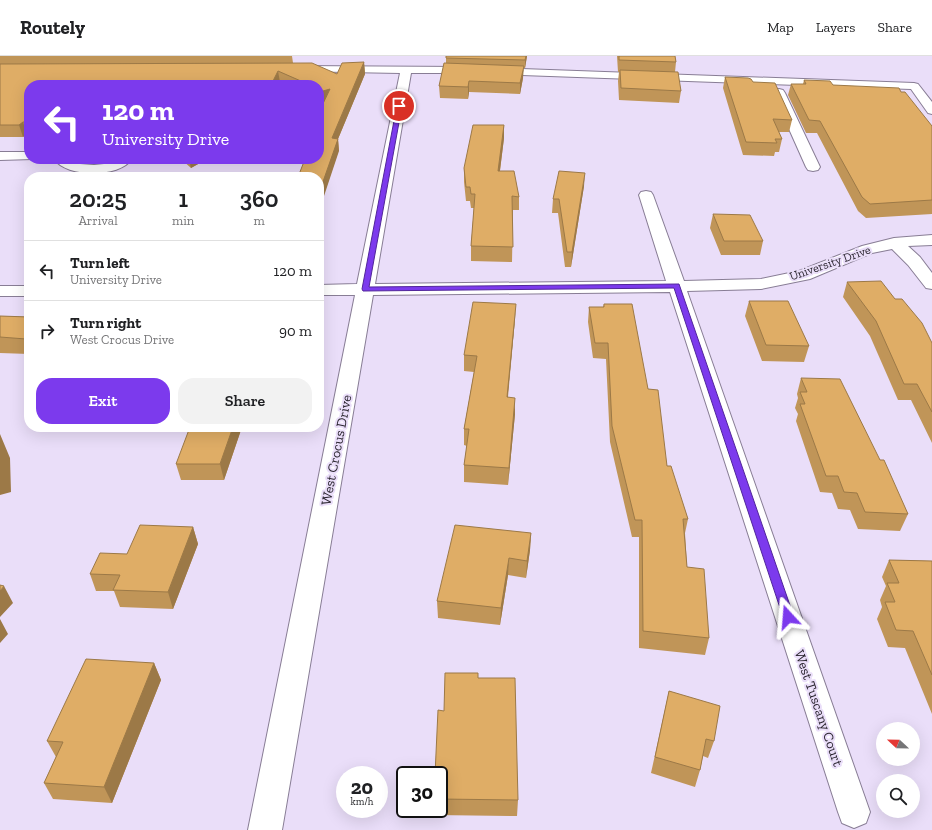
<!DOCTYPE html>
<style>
body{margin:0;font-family:"Zilla Slab",serif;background:#f2f2f2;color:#202124;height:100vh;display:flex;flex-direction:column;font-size:15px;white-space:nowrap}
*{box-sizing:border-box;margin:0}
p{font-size:13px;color:#757577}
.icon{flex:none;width:22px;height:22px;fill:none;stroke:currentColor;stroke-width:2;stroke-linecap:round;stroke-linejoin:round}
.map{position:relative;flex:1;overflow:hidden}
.drawer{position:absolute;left:24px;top:116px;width:300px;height:260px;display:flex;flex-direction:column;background:#fff;border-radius:16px;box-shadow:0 4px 16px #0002}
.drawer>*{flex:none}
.top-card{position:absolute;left:24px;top:24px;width:300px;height:84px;border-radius:16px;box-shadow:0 4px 16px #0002;background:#7c3aed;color:#fff;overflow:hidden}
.needle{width:26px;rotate:292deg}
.tools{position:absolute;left:876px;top:666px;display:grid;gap:8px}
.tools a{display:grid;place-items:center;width:44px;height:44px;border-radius:50%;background:#fff;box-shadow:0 4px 16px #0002;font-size:20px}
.speed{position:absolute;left:336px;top:710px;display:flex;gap:8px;font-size:20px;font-weight:700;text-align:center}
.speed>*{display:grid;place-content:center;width:52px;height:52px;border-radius:50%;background:#fff;box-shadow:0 4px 16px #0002;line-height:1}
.speed small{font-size:10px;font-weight:400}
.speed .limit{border:2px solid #111;border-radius:6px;background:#fff;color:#111}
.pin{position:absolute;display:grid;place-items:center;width:34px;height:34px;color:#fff;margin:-17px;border:2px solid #fff;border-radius:50%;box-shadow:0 1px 4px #0007}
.me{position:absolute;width:44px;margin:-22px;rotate:341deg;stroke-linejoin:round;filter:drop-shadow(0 0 3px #0008)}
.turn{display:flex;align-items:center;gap:14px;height:84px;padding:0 12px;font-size:18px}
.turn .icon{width:52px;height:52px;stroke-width:2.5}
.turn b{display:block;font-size:28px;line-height:34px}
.eta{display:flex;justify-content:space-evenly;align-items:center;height:68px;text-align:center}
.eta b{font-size:24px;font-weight:600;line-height:28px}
.cta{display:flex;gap:8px;margin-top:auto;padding:8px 12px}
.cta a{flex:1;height:46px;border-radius:16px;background:#7c3aed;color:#fff;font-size:16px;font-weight:600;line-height:46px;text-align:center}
.cta a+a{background:#f2f2f2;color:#202124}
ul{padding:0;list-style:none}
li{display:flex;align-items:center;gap:12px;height:60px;padding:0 12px;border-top:1px solid #e0e0e0}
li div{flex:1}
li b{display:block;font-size:15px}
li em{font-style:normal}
header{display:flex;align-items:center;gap:24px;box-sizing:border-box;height:56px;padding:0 20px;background:#fff;border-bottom:1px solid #e0e0e0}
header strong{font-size:19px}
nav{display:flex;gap:22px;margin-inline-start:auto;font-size:14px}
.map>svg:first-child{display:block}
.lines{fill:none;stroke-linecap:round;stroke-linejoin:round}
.minor-casing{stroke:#887d95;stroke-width:2}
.minor{fill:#fff;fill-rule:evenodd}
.wall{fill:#c09558}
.shaded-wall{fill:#9c7947}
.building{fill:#dfad66;stroke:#9c7947}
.route{fill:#7c3aed;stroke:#51269a}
.labels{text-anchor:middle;stroke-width:4;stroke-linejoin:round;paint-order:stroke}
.far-street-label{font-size:12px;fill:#2b2630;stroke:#eadef9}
.street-label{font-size:14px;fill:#2b2630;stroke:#eadef9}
</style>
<header>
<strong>Routely</strong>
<nav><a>Map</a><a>Layers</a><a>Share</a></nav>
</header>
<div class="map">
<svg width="932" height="774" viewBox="0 0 932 774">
<rect width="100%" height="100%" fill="#eadef9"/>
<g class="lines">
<g class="minor-casing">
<path id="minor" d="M297,10L463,11L914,27L918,28L932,46V58L928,57L911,33L463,17H411L375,228L666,225L639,139L641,136L646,135L651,136L653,139L684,225L761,223L799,215L862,190L894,182L932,179V189L908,190L920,201L932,217V233L926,232L908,209L892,193L872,197L810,223L761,233L687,235L870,756L866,767L854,772L842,767L838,756L670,236L373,239L282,774H248L355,239H319V229L357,228L400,17L293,15L291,13Z
M779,33L783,34L785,37L820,111L818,114L813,115L808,114L806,111L773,37L775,34Z
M0,96H29V103H33L0,104Z
M54,103H71L80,108L94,109L104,108L116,103H132C119,122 67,122 54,103Z
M0,230H29V240H0Z"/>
</g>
<use href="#minor" class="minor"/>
</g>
<path class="wall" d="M0,0H292L293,7L337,18L364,6L365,18L338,83L339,95L319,103L323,47L319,45V29H286L280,26L278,29H29V79L27,78L23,81H0Z
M446,0H527L525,12H523V22L520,38L469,36L468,43L440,42L439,30L446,8Z
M617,0H675L676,6L675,16L681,35L679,47L619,44L618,25L619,16H618Z
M725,21L753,26L792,64L789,76H779L782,83L779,96H775L774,100L743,99L723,32Z
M804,24L833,29L901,36L932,70V158L866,162L858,155L817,77H806L788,39L791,28H803Z
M504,69V82L500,115L519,141V154H513L512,206L471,205V190L474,152H471L470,145H466L464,126V112Z
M181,103H207L191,112Z
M584,130L571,211H565L558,157H552L553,143Z
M713,158L763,185L760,199H721L710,172Z
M847,226L895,243L932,287V387L911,344H898L870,280L843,241Z
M749,245L809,290L804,306L762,305L745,260Z
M604,248L648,333L667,410L688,463L685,477L687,511L709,582L705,599L639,592V481H632L610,386L606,303L593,302L588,266L589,251H603Z
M0,260L29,261V298L0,297Z
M515,263L508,341L515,358L508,429L464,426V409L467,390L464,389V373L474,316L464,315V299Z
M801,322L880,404L908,458L900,475L858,473L850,454L838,453L832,437L820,436L796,365L798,358L795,352L798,342L797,338Z
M242,371L224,424H181L176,408Z
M193,471L198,488L173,553L120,551L114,535H96L90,518L127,498Z
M531,477L530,494L526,522L508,519L500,569L438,562L437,545Z
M889,504L932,505V658L905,592L888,591L877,563L882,551L880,544L886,530L882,521Z
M154,607L161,624L112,747L53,743L44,727L56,701L47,685Z
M478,622L518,744L517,760L435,759L434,753H439V719L444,655Z
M669,635L714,685L708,702L703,700L700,714L695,731L651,717Z"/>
<path class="shaded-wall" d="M526,0H527L525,12V4Z
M364,6L365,18L338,83L339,95L319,155V137L332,82Z
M524,10L523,22L520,38V27Z
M278,15L280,26L278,29H271Z
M469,25V36L468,43V31Z
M330,33L324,47L323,35Z
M23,66L27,78L23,81L19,69Z
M504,69V82L498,129V115Z
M189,103H207L191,112Z
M585,117L584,130L571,211L572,196Z
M516,248L515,263L506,357L507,341Z
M29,279V292L26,283Z
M515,342V358L508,429L509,412Z
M233,371H242L224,424L220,408Z
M0,378L10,402L11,436L0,439Z
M193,471L198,488L173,553L168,536Z
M531,477L530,494L526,522L527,505Z
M509,502L508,519L500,569L501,552Z
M4,530L13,547L0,561V535Z
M0,563L8,578L0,587Z
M154,607L161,624L112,747L104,731Z"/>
<path class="building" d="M446,0H526L525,4L446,2Z
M619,0H675L676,6L619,4Z
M364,6L332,82L338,83L319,137V121H298L305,103H319V56L330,33L323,35L319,33V29H310L278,15L271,29H29V66H23L19,69H0V8L312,7L337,18L342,7Z
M444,7L524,10L520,27L469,25L468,31L439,30Z
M620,14L678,16L681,35L621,32Z
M725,21L748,22L751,23L753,26L775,27L792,64L773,63L782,83H775L777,87L746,86Z
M804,24L830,25L833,29L899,32L901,36H905L932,70V144L870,148L862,141L820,65L809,64L791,28H806Z
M473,69H504L498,115H514L519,141L512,140L513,191L471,190L475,138H471L470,131H466L464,112Z
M559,115L585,117L572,196H567L559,143H553Z
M713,158L750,159L763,185H724Z
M881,225L895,243H902L922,267L932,287V356L917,328H904L876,265L847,226Z
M749,245H788L809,290L766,289Z
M473,246L516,248L507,341L515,342L509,412L464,409L469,373H464L477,300L464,299Z
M604,248H632L648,333L658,334L667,410H671L688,463H683L687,511L704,513L709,582L643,575L642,464H635L612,370L608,287H595L589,251H604Z
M0,260L29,261V279L26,283L0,281Z
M801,322L840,323L880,404H884L908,458L865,456L857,437L844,436L838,420H826L800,348H805L800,336H807Z
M190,371H233L220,408H176Z
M140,469L193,471L168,536L113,534L120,519L90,518L100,497L127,498Z
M455,469L531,477L527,505L509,502L501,552L437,545Z
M889,504L932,505V619L913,575L896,574L885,546H895L887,527H899Z
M0,529L4,530L0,535Z
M86,603L154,607L104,731L44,727L63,686L47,685Z
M445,617H478V622H515L518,744L439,743V719H435L438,654L444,655Z
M669,635L720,650L714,685L706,683L700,714L655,701Z"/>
<path class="route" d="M397,49L402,50L369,231L679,228L794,561L792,564L788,566L785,564L783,561L674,232L363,235L362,233Z"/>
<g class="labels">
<g class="far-street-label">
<text transform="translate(830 207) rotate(-19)" y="4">University Drive</text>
</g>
<g class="street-label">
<text transform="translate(336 394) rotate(-79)" y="5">West Crocus Drive</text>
<text transform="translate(819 652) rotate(71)" y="5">West Tuscany Court</text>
</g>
</g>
</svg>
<div class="tools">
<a><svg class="needle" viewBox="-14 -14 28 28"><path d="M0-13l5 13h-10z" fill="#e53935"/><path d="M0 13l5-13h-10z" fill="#757577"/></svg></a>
<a><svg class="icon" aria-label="search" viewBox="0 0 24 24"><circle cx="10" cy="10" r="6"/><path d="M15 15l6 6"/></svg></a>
</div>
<div class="speed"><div>20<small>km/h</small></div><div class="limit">30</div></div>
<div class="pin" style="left:399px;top:50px;background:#d93025"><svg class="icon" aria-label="arrive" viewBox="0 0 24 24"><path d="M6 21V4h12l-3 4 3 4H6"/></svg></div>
<svg class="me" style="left:788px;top:561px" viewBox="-20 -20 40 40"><path d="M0-17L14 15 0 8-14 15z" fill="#7c3aed" stroke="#fff" stroke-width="4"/></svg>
<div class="top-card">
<div class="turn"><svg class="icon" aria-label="left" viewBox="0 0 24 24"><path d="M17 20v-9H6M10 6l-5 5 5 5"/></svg><div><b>120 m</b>University Drive</div></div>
</div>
<section class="drawer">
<div class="eta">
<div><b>20:25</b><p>Arrival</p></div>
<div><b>1</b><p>min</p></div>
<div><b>360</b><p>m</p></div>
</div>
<ul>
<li><svg class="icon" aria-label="left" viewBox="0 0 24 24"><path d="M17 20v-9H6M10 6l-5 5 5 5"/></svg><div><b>Turn left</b><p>University Drive</p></div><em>120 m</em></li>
<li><svg class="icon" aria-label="right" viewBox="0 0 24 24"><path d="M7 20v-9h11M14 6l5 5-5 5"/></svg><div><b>Turn right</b><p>West Crocus Drive</p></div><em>90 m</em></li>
</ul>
<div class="cta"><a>Exit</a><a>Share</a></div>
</section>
</div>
